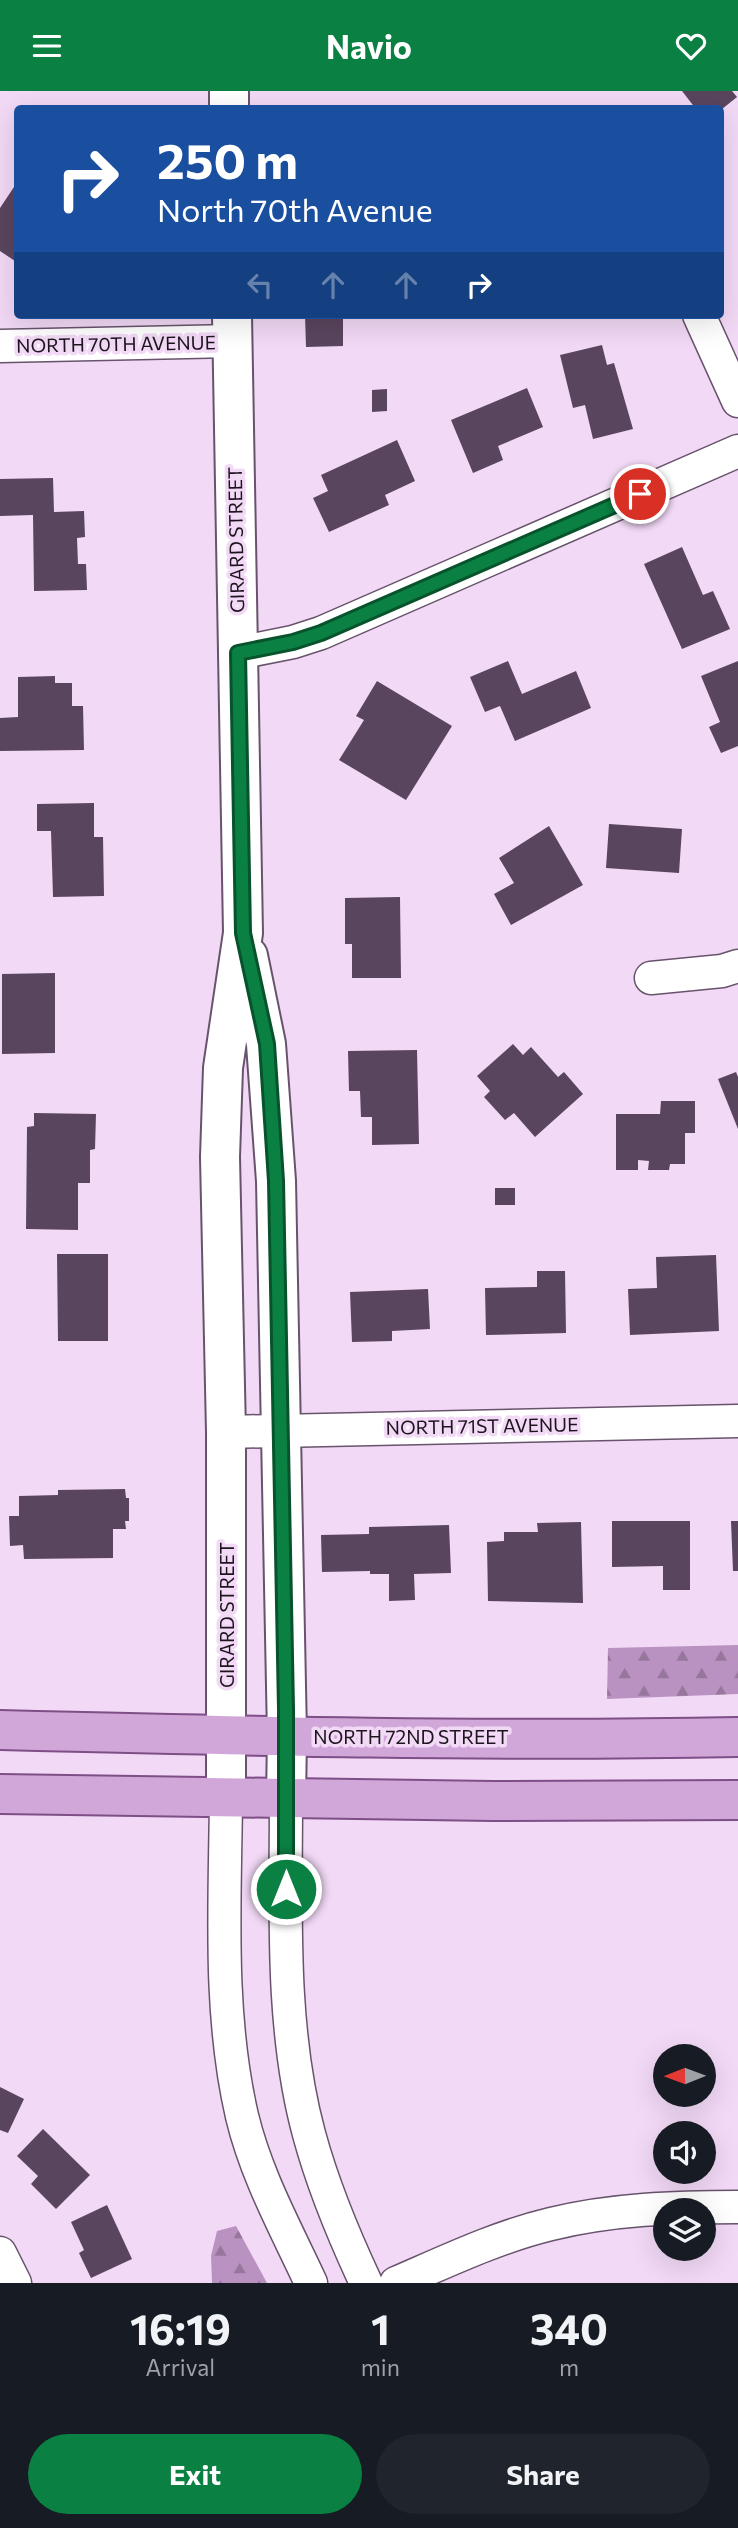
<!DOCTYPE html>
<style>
body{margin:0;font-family:Commissioner,sans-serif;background:#20242c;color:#f1f3f6;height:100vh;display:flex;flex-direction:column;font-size:26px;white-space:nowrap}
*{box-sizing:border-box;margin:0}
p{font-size:23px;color:#9ea1a6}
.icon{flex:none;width:38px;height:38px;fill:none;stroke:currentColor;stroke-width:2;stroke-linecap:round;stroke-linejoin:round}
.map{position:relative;height:2192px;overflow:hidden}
.details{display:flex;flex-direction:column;background:#171b24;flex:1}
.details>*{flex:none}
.hud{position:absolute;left:14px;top:14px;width:710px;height:214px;border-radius:7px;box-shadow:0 7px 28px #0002;background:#1a4fa0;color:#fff;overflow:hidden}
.needle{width:46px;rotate:269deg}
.buttons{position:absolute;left:653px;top:1953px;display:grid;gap:14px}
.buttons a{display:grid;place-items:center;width:63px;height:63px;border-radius:50%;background:#171b24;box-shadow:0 7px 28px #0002;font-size:35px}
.pin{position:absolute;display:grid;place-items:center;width:60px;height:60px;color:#fff;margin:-30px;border:4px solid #fff;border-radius:50%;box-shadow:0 2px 7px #0007}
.me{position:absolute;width:77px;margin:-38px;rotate:0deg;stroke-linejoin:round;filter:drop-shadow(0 0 5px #0008)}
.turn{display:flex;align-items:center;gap:24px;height:147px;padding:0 28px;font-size:32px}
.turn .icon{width:91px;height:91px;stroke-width:2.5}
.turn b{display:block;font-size:49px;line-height:60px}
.lanes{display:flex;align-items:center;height:66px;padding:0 28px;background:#0003;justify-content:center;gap:35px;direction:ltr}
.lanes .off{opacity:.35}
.eta{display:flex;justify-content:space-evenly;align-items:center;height:119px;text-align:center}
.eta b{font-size:42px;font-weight:700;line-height:49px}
.button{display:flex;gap:14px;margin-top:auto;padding:14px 28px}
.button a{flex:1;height:80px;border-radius:42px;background:#0b8043;color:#fff;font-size:28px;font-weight:700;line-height:80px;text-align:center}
.button a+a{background:#20242c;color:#f1f3f6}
header{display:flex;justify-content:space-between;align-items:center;height:91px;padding:0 28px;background:#0b8043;color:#fff;font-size:32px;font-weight:700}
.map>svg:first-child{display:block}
.forest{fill:url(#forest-firs)}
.building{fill:#5a455e}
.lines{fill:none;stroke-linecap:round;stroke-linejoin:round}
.street-casing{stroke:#68536c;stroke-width:35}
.secondary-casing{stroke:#68536c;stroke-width:42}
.primary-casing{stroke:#7e4e87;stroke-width:42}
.street{stroke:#fff;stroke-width:32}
.secondary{stroke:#fff;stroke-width:38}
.primary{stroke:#d1a7d9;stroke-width:38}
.route-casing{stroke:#07532c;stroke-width:18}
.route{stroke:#0b8043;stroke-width:12}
.labels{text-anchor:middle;stroke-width:7;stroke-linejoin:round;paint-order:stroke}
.street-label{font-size:19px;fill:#1d141e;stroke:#f2d9f6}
</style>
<header><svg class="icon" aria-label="menu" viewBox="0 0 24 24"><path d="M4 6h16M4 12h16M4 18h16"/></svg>Navio<svg class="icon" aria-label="heart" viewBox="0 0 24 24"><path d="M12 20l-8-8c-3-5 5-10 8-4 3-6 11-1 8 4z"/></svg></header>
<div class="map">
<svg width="738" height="2192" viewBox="0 0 738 2192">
<defs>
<pattern id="forest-firs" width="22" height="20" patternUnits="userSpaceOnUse" patternTransform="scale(1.75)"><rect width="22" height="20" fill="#ba92c1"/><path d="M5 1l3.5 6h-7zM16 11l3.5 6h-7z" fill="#97769c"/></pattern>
</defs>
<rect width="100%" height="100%" fill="#f2d9f6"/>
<path class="forest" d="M738,1554V1603L607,1608L608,1557Z
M236,2135L267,2192H212L211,2165L217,2140Z"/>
<path class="building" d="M682,0H732L737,6L722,18H696Z
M18,90V172L0,160V117Z
M305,224H343V255L306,256Z
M602,254L607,274L614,272L633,338L593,348L585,314L573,317L560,264Z
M527,297L543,336L498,355L503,369L473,382L451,329Z
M387,298V320L372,321V299Z
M397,349L415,390L385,404L389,414L329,441L313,407L328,400L321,384Z
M53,387L54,421L84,420L85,446L77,447L78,473H86L87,499L34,500L33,424L0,425V388Z
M682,456L703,504L713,500L730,538L682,558L644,473Z
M508,570L522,603L576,580L591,617L515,650L500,615L485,621L470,586Z
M738,570V655L721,662L709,636L720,631L701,585Z
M55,585V592H72V615H83L84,659L0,660V627L18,626V586Z
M377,590L452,635L406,709L339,669L364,629L356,625Z
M94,712V746H103L104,805L53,806L51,740H37V713Z
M609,733L682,738L679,782L606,777Z
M549,735L583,794L511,834L494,803L514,792L499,767Z
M400,806L401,887H352V853H345V807Z
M55,882V962L2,963V883Z
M513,953L523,964L531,956L558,986L564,981L583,1003L535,1046L514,1022L505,1029L484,1006L490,1000L477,985Z
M417,959L419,1053L372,1054V1026H361L360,1000H349L348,960Z
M736,981L738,986V1038L718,988Z
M661,1010H695V1042H685V1073H670L669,1079H648L649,1070L638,1069V1079H616V1023H660Z
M34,1022L96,1023L95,1058L90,1059V1092H78V1139L26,1138L27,1036L34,1035Z
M495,1097H515V1114H495Z
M57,1163H108V1250H58Z
M716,1164L719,1240L630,1244L628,1198L657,1197L656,1166Z
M537,1180H565L566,1242L486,1244L485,1197L537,1196Z
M428,1198L430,1238L392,1240V1250L352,1251L350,1201Z
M125,1398L126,1407H129V1430H125L126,1438H113V1467L24,1468L23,1454L10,1455L9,1425H19V1405L58,1404V1399Z
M612,1430H690V1499H663V1475L612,1476Z
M731,1430H738V1480H733Z
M581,1431L583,1512L488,1510L487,1451L504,1450V1441H538L537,1432Z
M449,1434L451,1482L414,1483L415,1509L389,1510V1483H370V1480L322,1481L321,1444L369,1443V1436Z
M0,1996L24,2008L8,2042L0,2039Z
M43,2038L90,2084L56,2118L31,2093L38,2085L17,2065Z
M107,2114L132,2168L91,2187L79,2162L84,2159L71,2131Z"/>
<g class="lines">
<g class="street-casing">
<path id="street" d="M699,224L738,310
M0,255L233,250
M238,562L293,551L321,542L738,360
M651,887L722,880L738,875
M226,1341L738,1330
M226,1707C225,1812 218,1922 242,2025C256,2084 286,2138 311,2192
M286,1708C286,1816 280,1937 309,2043C323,2095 343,2143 366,2192
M0,2162L15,2192
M396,2192C447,2170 497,2146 551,2133C612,2118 675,2116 738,2116"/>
</g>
<g class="secondary-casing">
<path id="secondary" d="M229,0V18
M248,865L266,953L276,1090L287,1645L286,1708
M226,1707V1341L220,1066L223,977L243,842L232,224"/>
</g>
<g class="primary-casing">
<path id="primary" d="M0,1639C246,1645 492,1651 738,1646
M0,1703L493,1710L738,1709"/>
</g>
<use href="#street" class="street"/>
<use href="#secondary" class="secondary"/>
<use href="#primary" class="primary"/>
</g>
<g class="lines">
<g class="route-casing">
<path id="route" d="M286,1798V1618L276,1090L267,953L243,842L238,562L293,551L321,542L640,403"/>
</g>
<use href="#route" class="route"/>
</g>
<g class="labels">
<g class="street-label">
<text transform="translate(116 253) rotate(-1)" y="7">NORTH 70TH AVENUE</text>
<text transform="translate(236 449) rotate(-91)" y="7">GIRARD STREET</text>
<text transform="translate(482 1335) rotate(-1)" y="7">NORTH 71ST AVENUE</text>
<text transform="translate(227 1524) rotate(-90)" y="7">GIRARD STREET</text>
<text x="411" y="1653">NORTH 72ND STREET</text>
</g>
</g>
</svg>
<div class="buttons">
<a><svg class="needle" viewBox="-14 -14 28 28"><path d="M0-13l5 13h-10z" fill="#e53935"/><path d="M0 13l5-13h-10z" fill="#9ea1a6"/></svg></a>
<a><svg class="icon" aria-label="sound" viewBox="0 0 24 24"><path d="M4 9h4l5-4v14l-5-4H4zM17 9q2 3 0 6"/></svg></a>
<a><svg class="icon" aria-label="layers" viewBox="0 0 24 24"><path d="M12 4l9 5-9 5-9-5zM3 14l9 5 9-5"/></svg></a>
</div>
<div class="pin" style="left:640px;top:403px;background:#d93025"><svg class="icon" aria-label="arrive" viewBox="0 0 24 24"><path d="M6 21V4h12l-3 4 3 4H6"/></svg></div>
<svg class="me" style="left:286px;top:1798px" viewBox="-20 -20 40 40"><circle r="17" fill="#0b8043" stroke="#fff" stroke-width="3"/><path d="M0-11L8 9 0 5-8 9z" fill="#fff"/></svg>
<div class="hud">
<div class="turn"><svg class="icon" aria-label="right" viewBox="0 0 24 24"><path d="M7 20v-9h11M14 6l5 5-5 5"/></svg><div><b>250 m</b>North 70th Avenue</div></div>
<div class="lanes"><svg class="icon off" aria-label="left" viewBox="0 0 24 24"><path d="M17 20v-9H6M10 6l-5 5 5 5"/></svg><svg class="icon off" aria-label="ahead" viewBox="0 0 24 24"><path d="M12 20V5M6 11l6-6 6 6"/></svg><svg class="icon off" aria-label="ahead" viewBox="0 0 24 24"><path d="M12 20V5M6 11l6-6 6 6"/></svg><svg class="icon" aria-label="right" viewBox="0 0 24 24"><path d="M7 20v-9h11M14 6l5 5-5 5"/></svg></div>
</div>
</div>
<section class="details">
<div class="eta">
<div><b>16:19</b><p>Arrival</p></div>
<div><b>1</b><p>min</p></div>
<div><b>340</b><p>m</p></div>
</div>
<div class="button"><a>Exit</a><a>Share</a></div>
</section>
